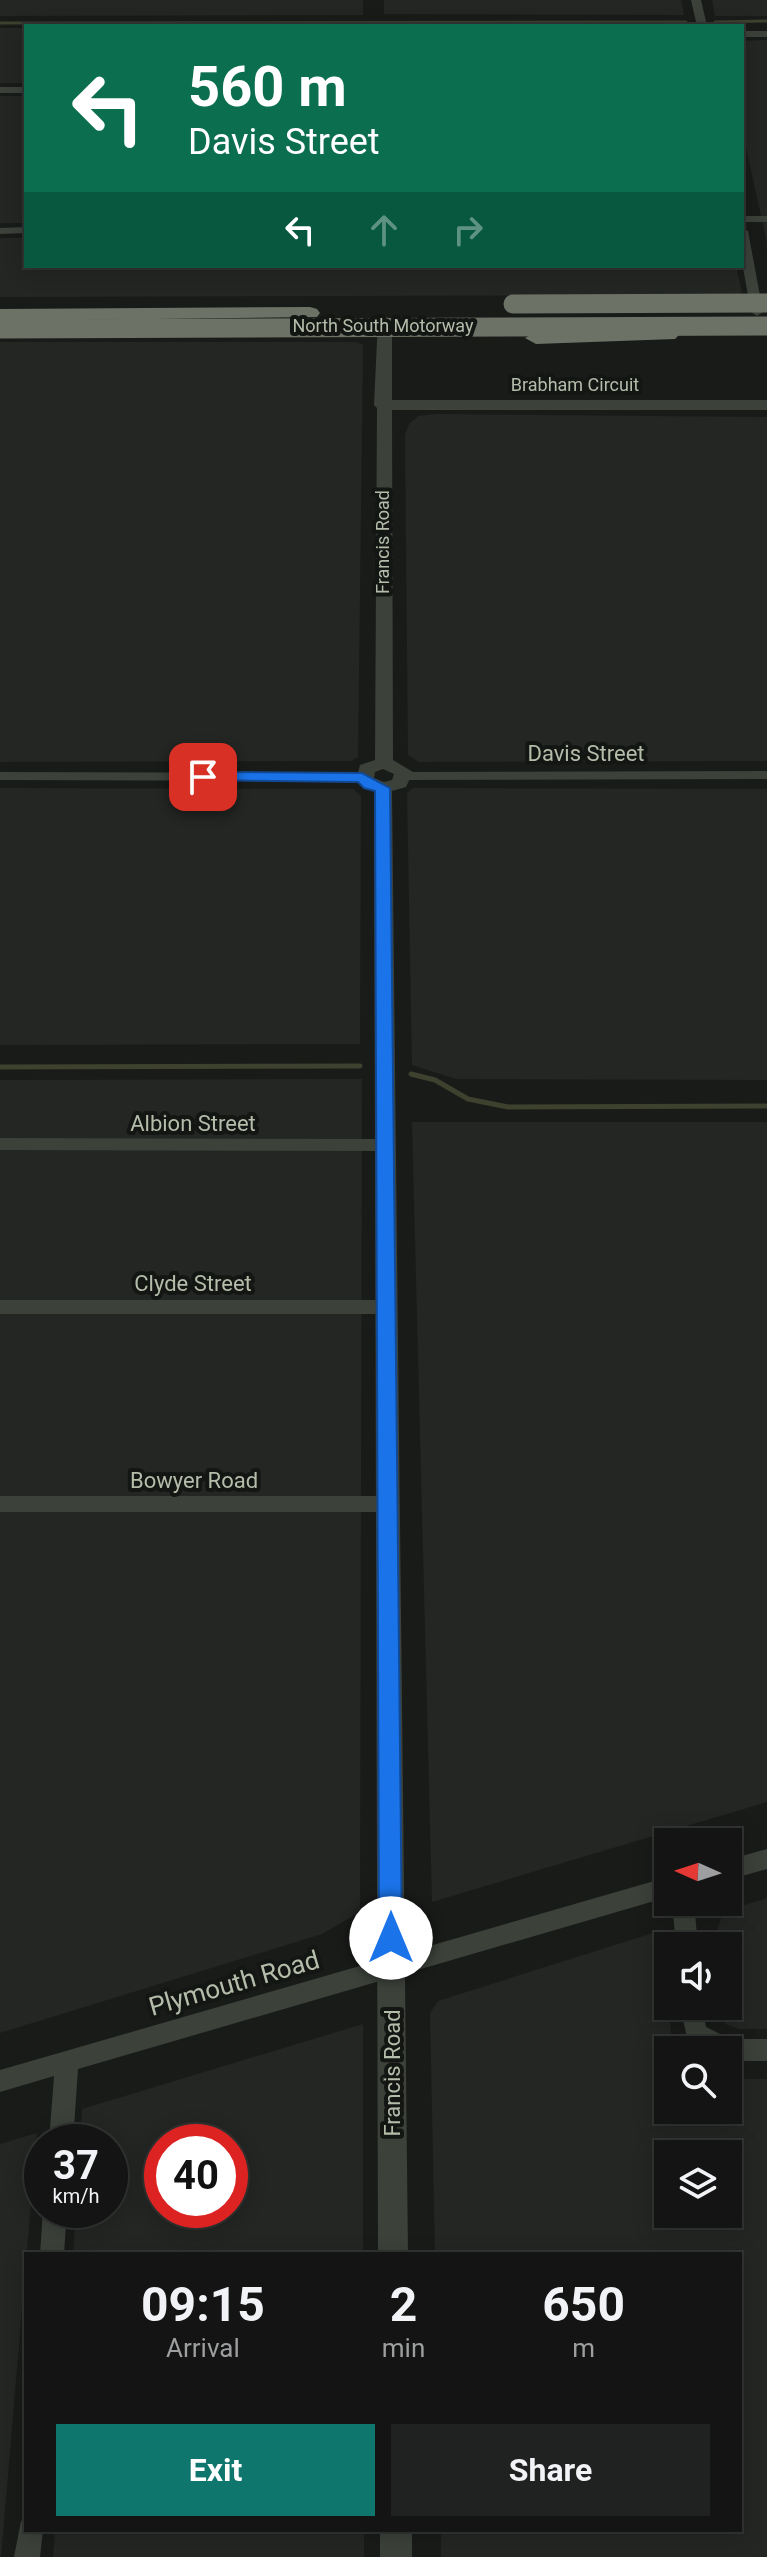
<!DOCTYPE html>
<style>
body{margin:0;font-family:Roboto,sans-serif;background:#202121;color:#f1f3f6;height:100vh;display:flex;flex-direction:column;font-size:30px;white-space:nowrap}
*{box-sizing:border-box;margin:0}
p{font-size:26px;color:#9d9ea0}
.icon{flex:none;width:44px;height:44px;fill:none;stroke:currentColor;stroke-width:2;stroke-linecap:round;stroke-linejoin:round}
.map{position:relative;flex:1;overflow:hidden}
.drawer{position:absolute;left:24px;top:2252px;width:718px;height:280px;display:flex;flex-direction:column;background:#131413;border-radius:0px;box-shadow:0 4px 20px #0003,0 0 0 2px #323333}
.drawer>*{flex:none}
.banner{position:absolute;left:24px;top:24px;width:720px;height:244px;border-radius:0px;box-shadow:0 4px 20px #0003,0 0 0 2px #323333;background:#0b6e4f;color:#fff;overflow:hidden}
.needle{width:52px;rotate:273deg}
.fabs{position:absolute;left:654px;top:1828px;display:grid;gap:16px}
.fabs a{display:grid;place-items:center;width:88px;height:88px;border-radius:0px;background:#131413;box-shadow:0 4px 20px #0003,0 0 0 2px #323333;font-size:40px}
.speed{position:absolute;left:24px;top:2124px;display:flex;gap:16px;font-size:40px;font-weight:700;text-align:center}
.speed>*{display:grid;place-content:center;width:104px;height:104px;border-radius:50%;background:#131413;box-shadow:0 4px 20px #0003,0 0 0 2px #323333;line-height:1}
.speed small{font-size:20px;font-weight:400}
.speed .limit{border:12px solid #d22;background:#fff;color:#111}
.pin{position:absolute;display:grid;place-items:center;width:68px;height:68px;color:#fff;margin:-34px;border-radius:16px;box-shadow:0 4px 12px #0006}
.me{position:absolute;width:88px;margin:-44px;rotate:0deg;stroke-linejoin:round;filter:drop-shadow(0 0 6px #0008)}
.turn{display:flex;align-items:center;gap:28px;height:168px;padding:0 32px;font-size:36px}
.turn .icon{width:104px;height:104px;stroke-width:2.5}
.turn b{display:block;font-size:56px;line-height:68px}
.lanes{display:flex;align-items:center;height:76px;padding:0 32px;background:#0003;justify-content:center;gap:40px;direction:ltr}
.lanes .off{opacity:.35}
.eta{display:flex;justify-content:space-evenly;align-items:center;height:136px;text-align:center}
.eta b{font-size:48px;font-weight:700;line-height:56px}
.action{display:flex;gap:16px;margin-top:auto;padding:16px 32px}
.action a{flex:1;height:92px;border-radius:0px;background:#0f766e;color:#fff;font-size:32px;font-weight:700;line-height:92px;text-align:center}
.action a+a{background:#202121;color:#f1f3f6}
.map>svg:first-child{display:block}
.built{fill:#232622;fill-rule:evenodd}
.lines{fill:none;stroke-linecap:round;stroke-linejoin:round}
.stream-far1{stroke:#3d412e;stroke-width:3}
.stream{stroke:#3d412e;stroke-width:5}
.minor{fill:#3c413a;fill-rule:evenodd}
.tertiary{fill:#3c413a;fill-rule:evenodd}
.motorway{fill:#6c7265;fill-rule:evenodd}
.motorway-bridge{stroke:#6c7265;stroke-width:19}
.route{fill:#1a73e8;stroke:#114b97;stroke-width:2}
.labels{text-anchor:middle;stroke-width:8;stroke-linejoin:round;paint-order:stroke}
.far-street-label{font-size:18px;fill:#b4bcaa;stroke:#141614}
.street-label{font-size:22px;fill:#b4bcaa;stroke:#141614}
.near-street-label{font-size:26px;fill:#b4bcaa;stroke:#141614}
</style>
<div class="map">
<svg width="767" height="2557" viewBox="0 0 767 2557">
<rect width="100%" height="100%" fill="#191b19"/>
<path class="built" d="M0,0H363V15L0,16Z
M384,0H681L684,15L384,14Z
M712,0H767V16H715Z
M0,28H26V83H0Z
M767,40V243L742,130V41Z
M0,96H26V223H0Z
M0,238H26V266H736L742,292L737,295L0,297Z
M0,342H356L363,345L358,757L351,761L0,762Z
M437,414L767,417V761L419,762L408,755L405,435L409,424L418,416Z
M0,788L353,789L361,796L360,1044L0,1045Z
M413,788L767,789V1080L456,1079L412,1065L407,793Z
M362,1079L360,1912L322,1934L0,2033V1080Z
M412,1122H767V1802L432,1902Z
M767,1898V2029H739L725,2024L728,1946H717V1930L721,1918L732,1909Z
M653,1933L665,1939L672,2050H668V2110H728V2079H767V2557H441V2530H740V2254H435L430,2013L438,2001ZM668,2154H728V2214H668Z
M363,2024V2254H73L76,2210H110V2142H80L82,2109ZM162,2142H230V2210H162Z
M37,2133L1,2557H0V2144Z
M55,2530H364V2557H53Z"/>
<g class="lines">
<path class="stream-far1" d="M715,22L767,21
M0,23L686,22"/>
<path class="stream" d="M0,1067L360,1066
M411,1074L435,1080L468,1099L508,1107L767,1106"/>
<path class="minor" d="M691,0H701L707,26H697Z
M742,31H767V37H742Z
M0,87H26V93H0Z
M742,216H767V222H742Z
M26,227V233L0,234V228Z
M742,228L748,231L763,312L757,316L751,312L742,262Z
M767,771V779L404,780L397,776L404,772Z
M0,772L362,773L369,777L362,781L0,780Z
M0,1138L385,1139L394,1145L385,1151L0,1150Z
M0,1300H386L392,1302L395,1307L392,1312L386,1314H0Z
M0,1496H388L395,1498L398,1504L395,1510L388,1512H0Z
M767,1849V1869L728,1880V1860Z
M668,1877V1897L78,2069L73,2142H49L54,2076L0,2092V2070Z
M672,1902H694L698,1946H676Z
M680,2006H702L706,2027L730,2039H767V2061H729L728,2050H705L688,2042Z
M43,2210H67L64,2254H40Z
M26,2519V2530H43L40,2557H14L21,2521Z"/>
<path class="tertiary" d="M385,316L392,320V400H767V410H392L393,760L413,772L406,787L392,791L408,2254H378L374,791L356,781L360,765L375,760L377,408L374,405L378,320ZM383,769L394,774L392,780L384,782L374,778L375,772Z
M380,2530H412V2557H380Z"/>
<path class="motorway" d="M310,307L317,309L320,313L317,317L0,321V309Z
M668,329L679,335L675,339L536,344L525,338L536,332Z"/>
<path class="motorway-bridge" d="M513,304L767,303
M0,329L767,326"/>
</g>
<path class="route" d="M203,772L362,773L390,788L402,1938L399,1945L391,1948L383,1945L379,1938L375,791L364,788L358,782L198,780V773Z"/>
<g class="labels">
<g class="far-street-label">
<text x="383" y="332">North South Motorway</text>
<text x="575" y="391">Brabham Circuit</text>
<text transform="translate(383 542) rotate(-90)" y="6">Francis Road</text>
</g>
<g class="street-label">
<text x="586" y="761">Davis Street</text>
<text x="193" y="1131">Albion Street</text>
<text x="193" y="1291">Clyde Street</text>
<text x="194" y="1488">Bowyer Road</text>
<text transform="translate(392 2073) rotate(-90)" y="8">Francis Road</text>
</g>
<g class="near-street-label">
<text transform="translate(234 1983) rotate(-16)" y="9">Plymouth Road</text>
</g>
</g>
</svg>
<div class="fabs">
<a><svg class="needle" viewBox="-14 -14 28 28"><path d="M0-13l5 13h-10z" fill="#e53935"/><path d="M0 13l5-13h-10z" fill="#9d9ea0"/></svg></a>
<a><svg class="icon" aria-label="sound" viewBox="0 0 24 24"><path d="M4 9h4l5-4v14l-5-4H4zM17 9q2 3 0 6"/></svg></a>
<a><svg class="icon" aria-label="search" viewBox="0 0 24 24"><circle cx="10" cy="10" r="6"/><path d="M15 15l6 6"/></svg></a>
<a><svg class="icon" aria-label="layers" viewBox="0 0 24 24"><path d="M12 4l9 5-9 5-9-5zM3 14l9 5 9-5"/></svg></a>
</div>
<div class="speed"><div>37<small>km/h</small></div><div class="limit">40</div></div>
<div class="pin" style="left:203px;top:777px;background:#d93025"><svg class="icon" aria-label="arrive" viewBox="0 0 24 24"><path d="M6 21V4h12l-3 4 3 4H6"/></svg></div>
<svg class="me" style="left:391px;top:1938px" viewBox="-20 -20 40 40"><circle r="19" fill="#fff"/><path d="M0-13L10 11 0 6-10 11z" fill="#1a73e8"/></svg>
<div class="banner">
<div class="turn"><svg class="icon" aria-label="left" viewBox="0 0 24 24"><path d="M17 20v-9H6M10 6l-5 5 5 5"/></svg><div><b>560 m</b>Davis Street</div></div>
<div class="lanes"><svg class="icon" aria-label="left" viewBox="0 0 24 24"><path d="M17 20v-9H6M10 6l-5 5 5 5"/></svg><svg class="icon off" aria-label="ahead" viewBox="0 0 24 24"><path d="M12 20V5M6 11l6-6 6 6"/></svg><svg class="icon off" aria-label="right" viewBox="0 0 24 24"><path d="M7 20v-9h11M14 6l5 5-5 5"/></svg></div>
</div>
<section class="drawer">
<div class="eta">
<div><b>09:15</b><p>Arrival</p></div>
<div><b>2</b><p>min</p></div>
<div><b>650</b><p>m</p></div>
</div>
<div class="action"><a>Exit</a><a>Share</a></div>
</section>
</div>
